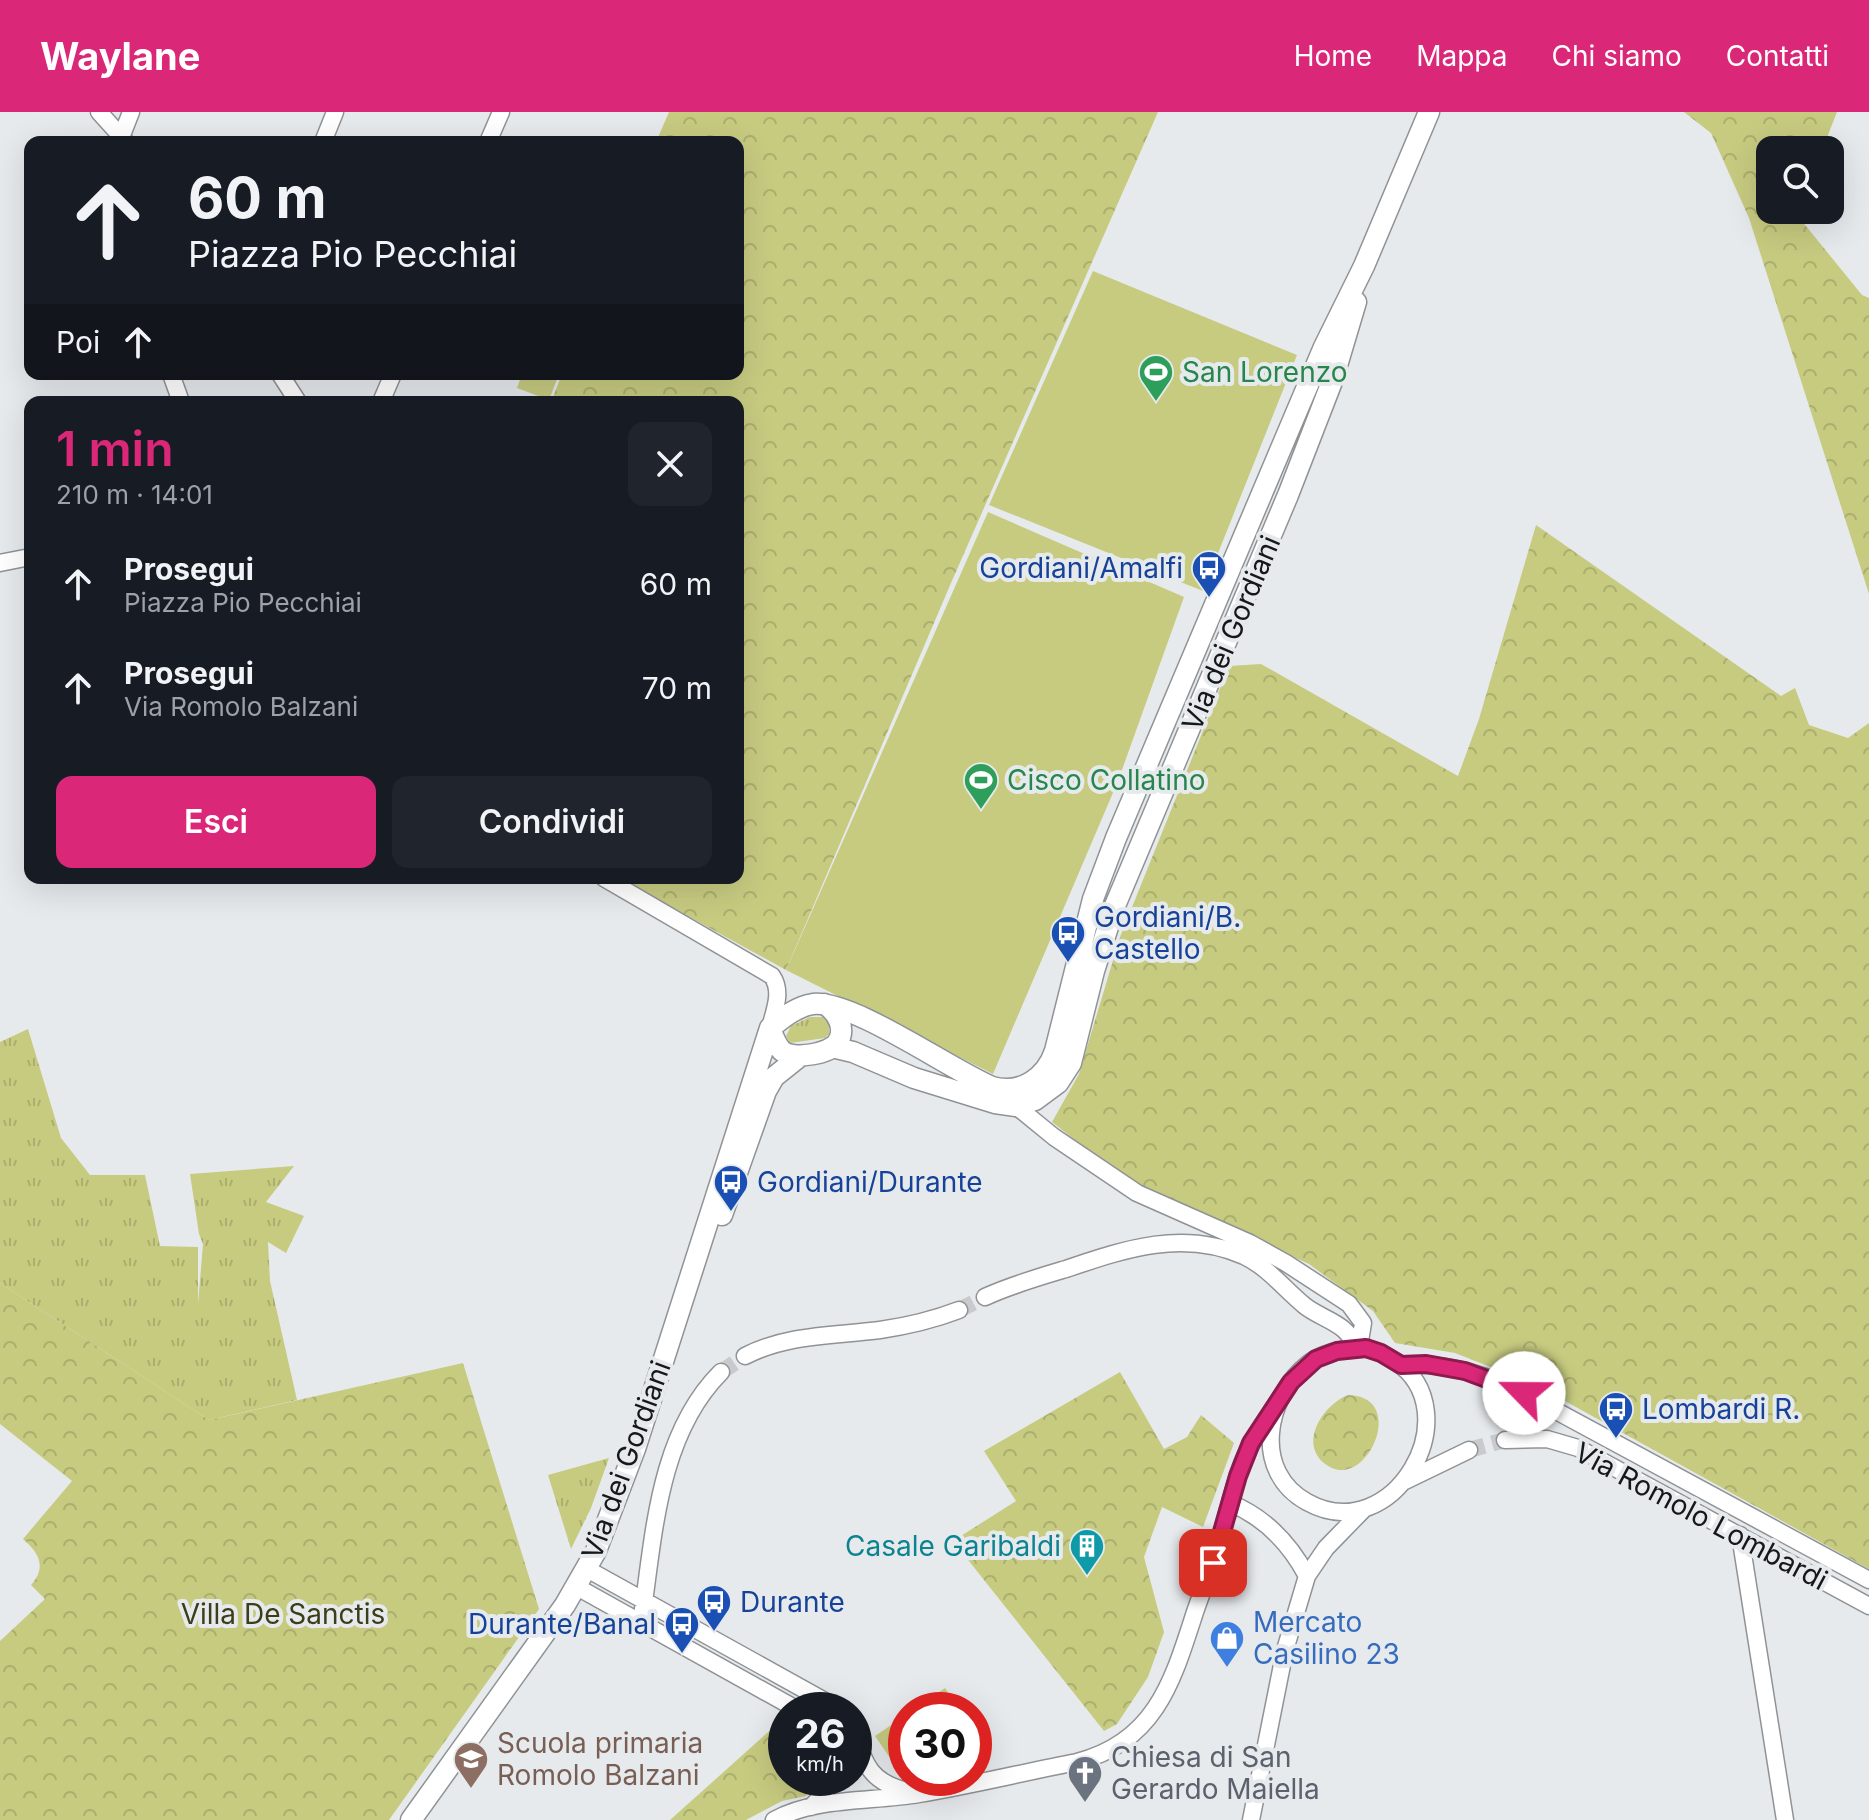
<!DOCTYPE html>
<html lang="it">
<meta charset="utf-8">
<style>
body{margin:0;font-family:Inter,sans-serif;background:#20242c;color:#f1f3f6;height:100vh;display:flex;flex-direction:column;font-size:30px;white-space:nowrap}
*{box-sizing:border-box;margin:0}
p{font-size:26px;color:#9ea1a6}
.icon{flex:none;width:44px;height:44px;fill:none;stroke:currentColor;stroke-width:2;stroke-linecap:round;stroke-linejoin:round}
.map{position:relative;flex:1;overflow:hidden}
.panel{position:absolute;left:24px;top:284px;width:720px;height:488px;display:flex;flex-direction:column;background:#171b24;border-radius:16px;box-shadow:0 8px 32px #0002}
.panel>*{flex:none}
.hud{position:absolute;left:24px;top:24px;width:720px;height:244px;border-radius:16px;box-shadow:0 8px 32px #0002;background:#171b24;color:#f1f3f6;overflow:hidden}
.tools{position:absolute;left:1756px;top:24px;display:grid;gap:16px}
.tools a{display:grid;place-items:center;width:88px;height:88px;border-radius:16px;background:#171b24;box-shadow:0 8px 32px #0002;font-size:40px}
.speed{position:absolute;left:768px;top:1580px;display:flex;gap:16px;font-size:40px;font-weight:700;text-align:center}
.speed>*{display:grid;place-content:center;width:104px;height:104px;border-radius:50%;background:#171b24;box-shadow:0 8px 32px #0002;line-height:1}
.speed small{font-size:20px;font-weight:400}
.speed .limit{border:12px solid #d22;background:#fff;color:#111}
.pin{position:absolute;display:grid;place-items:center;width:68px;height:68px;color:#fff;margin:-34px;border-radius:16px;box-shadow:0 4px 12px #0006}
.me{position:absolute;width:88px;margin:-44px;rotate:293deg;stroke-linejoin:round;filter:drop-shadow(0 0 6px #0008)}
.turn{display:flex;align-items:center;gap:28px;height:168px;padding:0 32px;font-size:36px}
.turn .icon{width:104px;height:104px;stroke-width:2.5}
.turn b{display:block;font-size:56px;line-height:68px}
.then{display:flex;align-items:center;height:76px;padding:0 32px;background:#0003;gap:16px;font-size:30px}
.round{display:grid;place-items:center;flex:none;width:84px;height:84px;border-radius:16px;background:#20242c}
.summary{display:flex;align-items:center;justify-content:space-between;height:136px;padding:0 32px}
h1{font-size:48px;font-weight:600;line-height:60px;color:#db2777}
.cta{display:flex;gap:16px;margin-top:auto;padding:16px 32px}
.cta a{flex:1;height:92px;border-radius:16px;background:#db2777;color:#fff;font-size:32px;font-weight:600;line-height:92px;text-align:center}
.cta a+a{background:#20242c;color:#f1f3f6}
ul{padding:0;list-style:none}
li{display:flex;align-items:center;gap:24px;height:104px;padding:0 32px}
li div{flex:1}
li b{display:block;font-size:30px}
li em{font-style:normal}
header{display:flex;align-items:center;gap:48px;box-sizing:border-box;height:112px;padding:0 40px;background:#db2777;color:#fff}
header strong{font-size:38px}
nav{display:flex;gap:44px;margin-inline-start:auto;font-size:28px}
.map>svg:first-child{display:block}
.grass{fill:url(#grass-tufts)}
.park{fill:url(#park-crowns)}
.pitch{fill:#c7cb80}
.lines{fill:none;stroke-linecap:round;stroke-linejoin:round}
.minor-tunnel{stroke:#c8cacd;stroke-width:16;stroke-dasharray:16 8;stroke-linecap:butt}
.minor-casing{stroke:#909396;stroke-width:19}
.tertiary-casing{stroke:#909396;stroke-width:23}
.minor{stroke:#fff;stroke-width:16}
.tertiary{stroke:#fff;stroke-width:20}
.route-casing{stroke:#8e194d;stroke-width:20}
.route{stroke:#db2777;stroke-width:14}
.labels{text-anchor:middle;stroke-width:8;stroke-linejoin:round;paint-order:stroke}
.leisure-label{font-size:28px;fill:#27864d;stroke:#e7eaed;text-anchor:start}
.transit-label{font-size:28px;fill:#164399;stroke:#e7eaed;text-anchor:start}
.street-label{font-size:28px;fill:#161718;stroke:#e7eaed}
.culture-label{font-size:28px;fill:#0d838f;stroke:#e7eaed;text-anchor:end}
.park-label{font-size:28px;fill:#3c3d19;stroke:#e7eaed}
.shop-label{font-size:28px;fill:#366cbe;stroke:#e7eaed;text-anchor:start}
.education-label{font-size:28px;fill:#785e54;stroke:#e7eaed;text-anchor:start}
.worship-label{font-size:28px;fill:#5b616d;stroke:#e7eaed;text-anchor:start}
</style>
<header>
<strong>Waylane</strong>
<nav><a>Home</a><a>Mappa</a><a>Chi siamo</a><a>Contatti</a></nav>
</header>
<div class="map">
<svg width="1869" height="1708" viewBox="0 0 1869 1708">
<defs>
<pattern id="grass-tufts" width="24" height="20" patternUnits="userSpaceOnUse" patternTransform="scale(2)"><rect width="24" height="20" fill="#c7cb80"/><path d="M3 7l-1-3M5 7V3M7 7l1-3M15 17l-1-3M17 17v-4M19 17l1-3" fill="none" stroke="#aaae6e"/></pattern>
<pattern id="park-crowns" width="20" height="18" patternUnits="userSpaceOnUse" patternTransform="scale(2)"><rect width="20" height="18" fill="#c7cb80"/><path d="M2 6a3 3 0 1 1 6 0M12 15a3 3 0 1 1 6 0" fill="none" stroke="#aaae6e"/></pattern>
</defs>
<rect width="100%" height="100%" fill="#e7eaed"/>
<path class="grass" d="M810,905H823L829,910V922L825,926L790,931L786,924L791,914Z
M28,917L61,1026L90,1063H145L160,1134L198,1135V1192L203,1132L199,1122L190,1062L294,1054L266,1090L304,1104L286,1141L268,1130L270,1169L297,1288L209,1308L0,1171V930Z
M609,1346L591,1396L571,1437L548,1363Z"/>
<path class="park" d="M669,0H1158L951,471L786,858L619,766H738V290H551L562,262H738V30H656Z
M1684,0H1837L1822,38H1770V98H1799L1797,103L1862,183L1869,186V482L1749,106L1711,21Z
M1536,413L1781,584L1795,576L1809,613L1848,626L1869,611V1457L1536,1273L1455,1241L1395,1231L1373,1199L1309,1152L1163,1086L1107,1053L1052,1010L1079,962L1120,825L1229,554L1261,552L1458,664L1479,607Z
M0,1171L209,1308L463,1251L539,1497L389,1708H0V1529L45,1487L31,1473C47,1455 39,1441 23,1427L72,1369L0,1312Z
M1120,1260L1164,1337L1187,1325L1201,1303L1234,1331L1203,1415L1162,1395L1144,1445L1164,1520L1148,1565L1117,1612L1104,1619L953,1429L1016,1389L984,1339Z
M1348,1283C1408,1284 1368,1376 1330,1355C1296,1337 1320,1294 1348,1283Z
M785,1605L786,1666H822L806,1684L782,1689L746,1708H670Z"/>
<path class="pitch" d="M1093,159L1297,243L1203,479L989,393Z
M522,262H559L549,288L517,276Z
M988,400L1184,485L1118,669L993,962L786,858Z
M945,1576L960,1598H913Z
M906,1603V1658L901,1662L875,1624Z"/>
<g class="lines">
<path class="minor-tunnel" d="M959,1198L985,1185
M721,1260L745,1244
M1469,1338L1505,1328"/>
<g class="minor-casing">
<path id="minor" d="M99,0L126,30
M122,23L131,0
M323,30L335,0
M488,30L501,0
M171,262L181,290
M280,262L298,290
M381,290L393,262
M0,451L30,445
M604,766L772,864C783,880 774,899 770,916
M1016,994L1054,1025L1137,1081L1250,1131L1286,1151L1349,1192L1363,1211L1359,1235
M985,1185C1011,1173 1039,1165 1066,1157C1125,1137 1183,1117 1244,1144C1269,1156 1284,1177 1305,1194C1323,1208 1348,1211 1355,1235
M1355,1235C1371,1236 1382,1241 1395,1249C1472,1300 1393,1438 1307,1390C1252,1360 1265,1285 1309,1251C1323,1241 1339,1238 1355,1235Z
M745,1244C788,1222 833,1224 880,1218C907,1214 933,1208 959,1198
M1401,1253C1439,1250 1475,1260 1510,1274L1869,1468
M1505,1328L1547,1327L1578,1336L1869,1494
M1405,1369L1469,1338
M1230,1391C1264,1405 1290,1432 1307,1464
M1740,1423L1785,1708
M587,1457L841,1598
M577,1475L798,1598
M641,1511C654,1426 657,1324 721,1260
M854,1620C865,1655 872,1671 910,1680
M811,1695L825,1681L832,1666
M774,1708C816,1685 872,1690 919,1682C972,1673 1025,1660 1077,1650C1156,1630 1173,1568 1195,1500C1203,1477 1212,1454 1219,1431C1227,1404 1233,1375 1243,1349C1251,1330 1263,1313 1275,1297
M1251,1708L1285,1538L1307,1464L1326,1436L1363,1398"/>
</g>
<g class="tertiary-casing">
<path id="tertiary" d="M770,916C783,906 795,895 813,892C853,888 949,957 992,975C1021,983 1046,966 1055,939L1093,787L1116,726L1324,235L1364,154L1429,0
M770,916C773,924 776,933 782,939C793,948 829,942 837,931C847,917 837,899 824,892
M832,935L853,940L914,966L995,991L1016,994L1035,988L1058,971L1071,951L1094,859L1114,796L1288,383L1333,267L1356,190
M722,1103L766,979L774,965L799,945
M411,1708L565,1493L596,1439L635,1337L770,916"/>
</g>
<use href="#minor" class="minor"/>
<use href="#tertiary" class="tertiary"/>
</g>
<g class="lines">
<g class="route-casing">
<path id="route" d="M1213,1451L1238,1364L1251,1331L1291,1270L1316,1247L1337,1239L1366,1236L1381,1241L1401,1253L1426,1252L1465,1259L1524,1281"/>
</g>
<use href="#route" class="route"/>
</g>
<defs>
<g id="stadium-pin" transform="scale(1.8)"><path d="M0 17L-7.5 6A9.5 9.5 0 1 1 7.5 6Z" fill="#2e9e5b" stroke="#e7eaed"/><path d="M0-5a6.5 5 0 1 0 0 10a6.5 5 0 1 0 0-10ZM-3.5-1.8h7v3.6h-7Z" fill="#fff"/></g>
<g id="bus-pin" transform="scale(1.8)"><path d="M0 17L-7.5 6A9.5 9.5 0 1 1 7.5 6Z" fill="#1a4fb4" stroke="#e7eaed"/><path d="M-5-6H5V4H4V6H2V4H-2V6H-4V4H-5ZM-3.5-4V0h7V-4ZM-3.5 1.2v1.5H-2V1.2ZM2 1.2v1.5H3.5V1.2Z" fill="#fff"/></g>
<g id="building-pin" transform="scale(1.8)"><path d="M0 17L-7.5 6A9.5 9.5 0 1 1 7.5 6Z" fill="#0f9aa8" stroke="#e7eaed"/><path d="M-4-6H4V6H1V3H-1V6H-4ZM-2.5-4.3h1.7v1.8h-1.7ZM.8-4.3h1.7v1.8H.8ZM-2.5-1h1.7V.8h-1.7ZM.8-1h1.7V.8H.8Z" fill="#fff"/></g>
<g id="shop-pin" transform="scale(1.8)"><path d="M0 17L-7.5 6A9.5 9.5 0 1 1 7.5 6Z" fill="#3f7fe0" stroke="#e7eaed"/><path d="M-5-2.5h2.3a2.7 3.5 0 0 1 5.4 0H5L5.5 6h-11ZM-1.5-2.5h3a1.5 2.3 0 0 0-3 0Z" fill="#fff"/></g>
<g id="school-pin" transform="scale(1.8)"><path d="M0 17L-7.5 6A9.5 9.5 0 1 1 7.5 6Z" fill="#8d6e63" stroke="#e7eaed"/><path d="M0-5L7-2L0 1L-7-2ZM-4 1L0 2.5L4 1V4Q0 6-4 4Z" fill="#fff"/></g>
<g id="church-pin" transform="scale(1.8)"><path d="M0 17L-7.5 6A9.5 9.5 0 1 1 7.5 6Z" fill="#6b7280" stroke="#e7eaed"/><path d="M-1.2-6h2.4v3.5h3.3v2.4h-3.3V6h-2.4V-.1h-3.3v-2.4h3.3Z" fill="#fff"/></g>
</defs>
<g fill-rule="evenodd">
<use href="#stadium-pin" x="1156" y="260"/>
<use href="#bus-pin" x="1209" y="456"/>
<use href="#stadium-pin" x="981" y="668"/>
<use href="#bus-pin" x="1068" y="821"/>
<use href="#bus-pin" x="731" y="1070"/>
<use href="#bus-pin" x="1616" y="1297"/>
<use href="#building-pin" x="1087" y="1434"/>
<use href="#bus-pin" x="714" y="1490"/>
<use href="#bus-pin" x="682" y="1512"/>
<use href="#shop-pin" x="1227" y="1526"/>
<use href="#school-pin" x="471" y="1647"/>
<use href="#church-pin" x="1085" y="1661"/>
</g>
<g class="labels">
<g class="leisure-label">
<text x="1182" y="270">San Lorenzo</text>
<text x="1007" y="678">Cisco Collatino</text>
</g>
<g class="transit-label">
<text x="1183" y="466" text-anchor="end">Gordiani/Amalfi</text>
<text x="1094" y="815">Gordiani/B.<tspan x="1094" dy="32">Castello</tspan></text>
<text x="757" y="1080">Gordiani/Durante</text>
<text x="1642" y="1307">Lombardi R.</text>
<text x="740" y="1500">Durante</text>
<text x="656" y="1522" text-anchor="end">Durante/Banal</text>
</g>
<g class="street-label">
<text transform="translate(1231 521) rotate(-67)" y="10">Via dei Gordiani</text>
<text transform="translate(626 1348) rotate(-70)" y="10">Via dei Gordiani</text>
<text transform="translate(1701 1404) rotate(28)" y="10">Via Romolo Lombardi</text>
</g>
<g class="culture-label">
<text x="1061" y="1444">Casale Garibaldi</text>
</g>
<g class="park-label">
<text x="283" y="1512">Villa De Sanctis</text>
</g>
<g class="shop-label">
<text x="1253" y="1520">Mercato<tspan x="1253" dy="32">Casilino 23</tspan></text>
</g>
<g class="education-label">
<text x="497" y="1641">Scuola primaria<tspan x="497" dy="32">Romolo Balzani</tspan></text>
</g>
<g class="worship-label">
<text x="1111" y="1655">Chiesa di San<tspan x="1111" dy="32">Gerardo Maiella</tspan></text>
</g>
</g>
</svg>
<div class="tools">
<a><svg class="icon" aria-label="search" viewBox="0 0 24 24"><circle cx="10" cy="10" r="6"/><path d="M15 15l6 6"/></svg></a>
</div>
<div class="speed"><div>26<small>km/h</small></div><div class="limit">30</div></div>
<div class="pin" style="left:1213px;top:1451px;background:#d93025"><svg class="icon" aria-label="arrive" viewBox="0 0 24 24"><path d="M6 21V4h12l-3 4 3 4H6"/></svg></div>
<svg class="me" style="left:1524px;top:1281px" viewBox="-20 -20 40 40"><circle r="19" fill="#fff"/><path d="M0-13L10 11 0 6-10 11z" fill="#db2777"/></svg>
<div class="hud">
<div class="turn"><svg class="icon" aria-label="ahead" viewBox="0 0 24 24"><path d="M12 20V5M6 11l6-6 6 6"/></svg><div><b>60 m</b>Piazza Pio Pecchiai</div></div>
<div class="then">Poi<svg class="icon" aria-label="ahead" viewBox="0 0 24 24"><path d="M12 20V5M6 11l6-6 6 6"/></svg></div>
</div>
<section class="panel">
<div class="summary"><div><h1>1 min</h1><p>210 m · 14:01</p></div><a class="round"><svg class="icon" aria-label="close" viewBox="0 0 24 24"><path d="M6 6l12 12M18 6L6 18"/></svg></a></div>
<ul>
<li><svg class="icon" aria-label="ahead" viewBox="0 0 24 24"><path d="M12 20V5M6 11l6-6 6 6"/></svg><div><b>Prosegui</b><p>Piazza Pio Pecchiai</p></div><em>60 m</em></li>
<li><svg class="icon" aria-label="ahead" viewBox="0 0 24 24"><path d="M12 20V5M6 11l6-6 6 6"/></svg><div><b>Prosegui</b><p>Via Romolo Balzani</p></div><em>70 m</em></li>
</ul>
<div class="cta"><a>Esci</a><a>Condividi</a></div>
</section>
</div>
